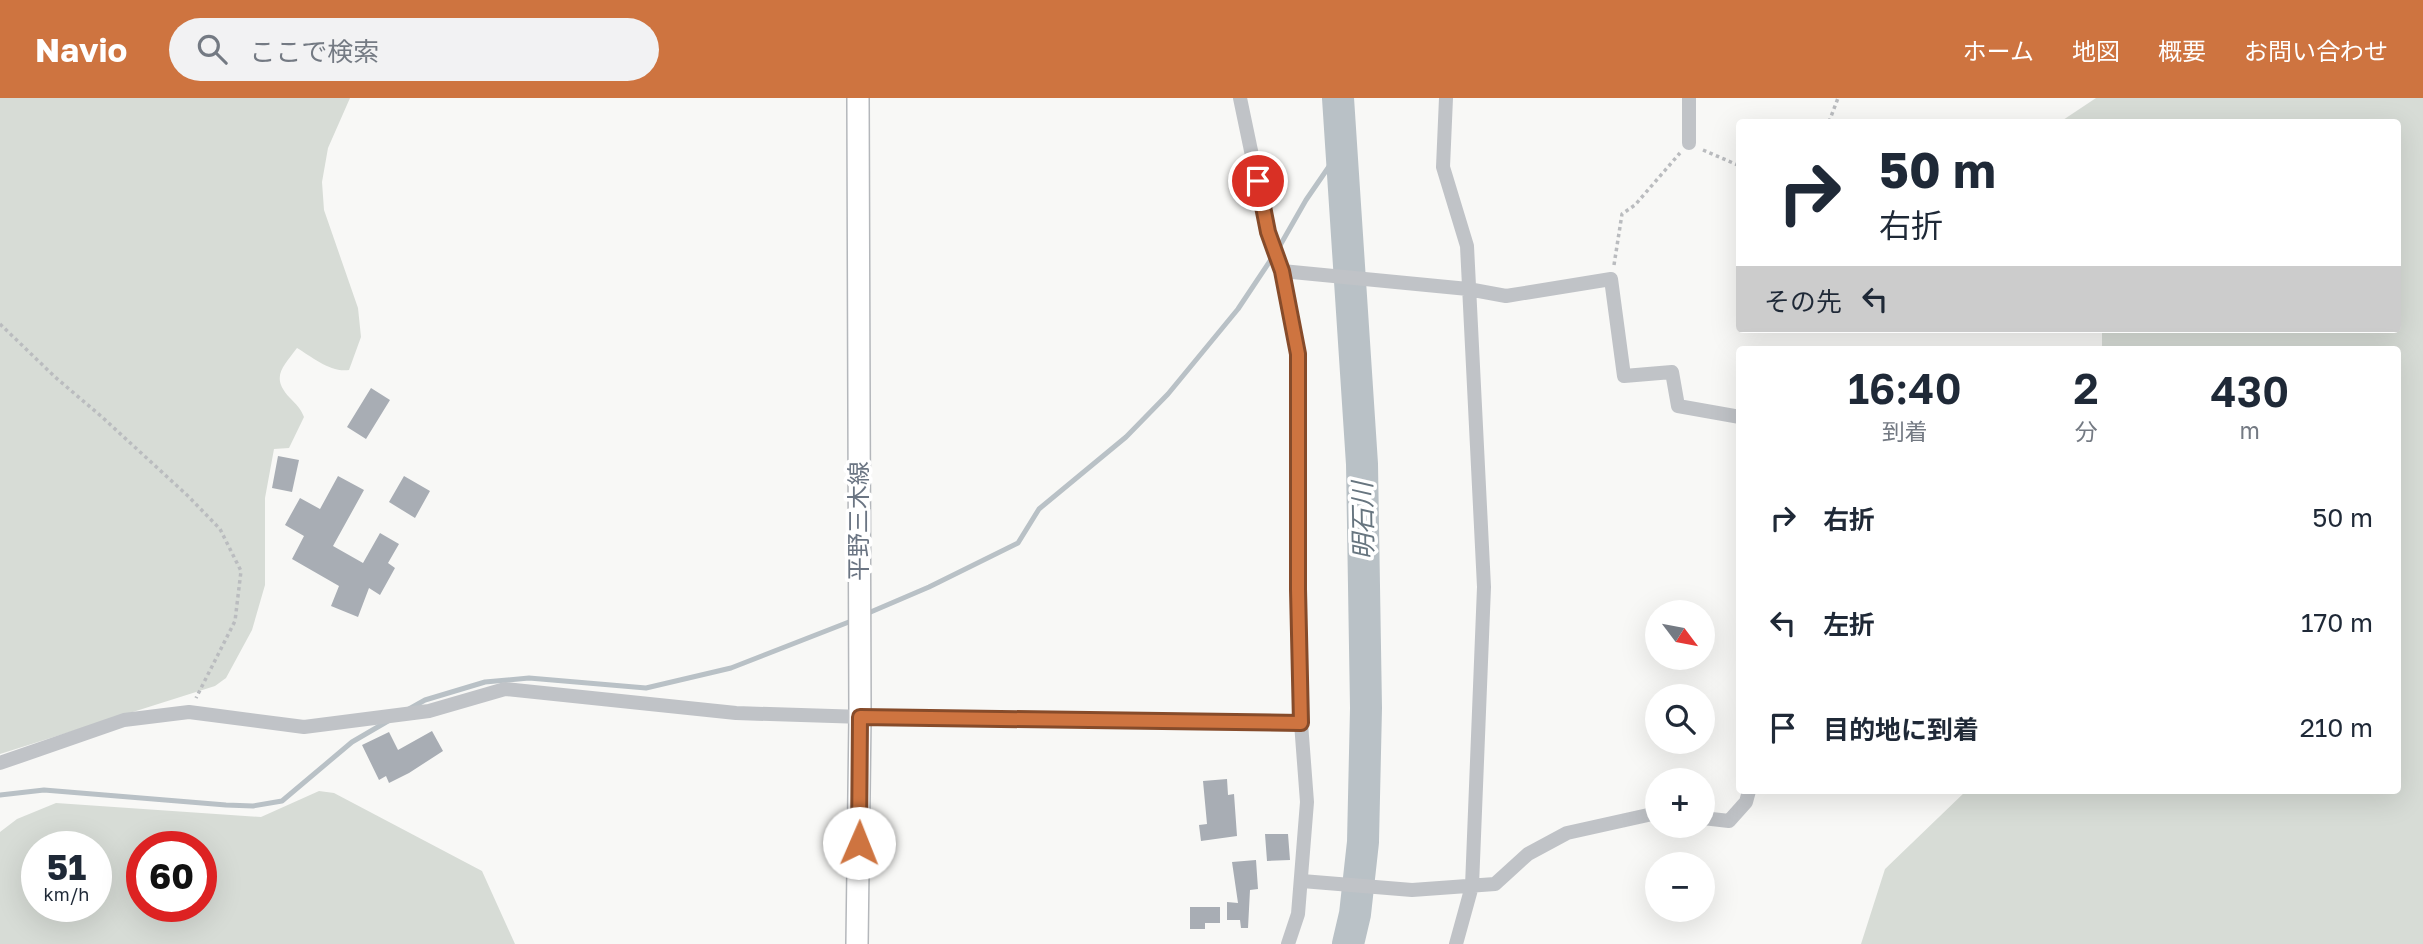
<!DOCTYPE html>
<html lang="ja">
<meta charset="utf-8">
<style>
body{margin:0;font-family:"Golos Text","Noto Sans JP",sans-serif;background:#f2f2f3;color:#1f2937;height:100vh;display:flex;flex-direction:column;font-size:26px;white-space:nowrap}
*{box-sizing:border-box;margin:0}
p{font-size:23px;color:#747a83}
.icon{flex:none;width:38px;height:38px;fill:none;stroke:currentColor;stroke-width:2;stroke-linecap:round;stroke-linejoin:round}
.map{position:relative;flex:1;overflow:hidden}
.panel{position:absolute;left:1736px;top:248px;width:665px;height:448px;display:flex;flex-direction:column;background:#fff;border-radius:7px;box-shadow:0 7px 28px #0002}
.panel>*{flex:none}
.top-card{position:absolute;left:1736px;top:21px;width:665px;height:214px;border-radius:7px;box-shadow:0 7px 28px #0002;background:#fff;color:#1f2937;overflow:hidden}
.needle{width:46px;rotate:122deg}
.controls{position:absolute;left:1645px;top:502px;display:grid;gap:14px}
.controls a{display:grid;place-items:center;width:70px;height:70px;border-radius:50%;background:#fff;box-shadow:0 7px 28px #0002;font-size:35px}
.speed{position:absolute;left:21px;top:733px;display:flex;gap:14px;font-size:35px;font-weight:700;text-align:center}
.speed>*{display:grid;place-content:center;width:91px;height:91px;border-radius:50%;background:#fff;box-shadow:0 7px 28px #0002;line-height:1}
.speed small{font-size:18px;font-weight:400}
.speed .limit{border:10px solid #d22;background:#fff;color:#111}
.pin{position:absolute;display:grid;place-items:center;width:60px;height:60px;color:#fff;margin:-30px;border:4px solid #fff;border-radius:50%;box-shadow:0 2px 7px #0007}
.me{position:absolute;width:77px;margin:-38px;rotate:1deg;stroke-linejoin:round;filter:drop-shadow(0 0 5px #0008)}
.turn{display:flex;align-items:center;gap:24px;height:147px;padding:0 28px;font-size:32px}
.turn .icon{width:91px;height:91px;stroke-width:2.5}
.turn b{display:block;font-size:49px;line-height:60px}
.then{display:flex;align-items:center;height:66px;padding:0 28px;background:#0003;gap:14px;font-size:26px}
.eta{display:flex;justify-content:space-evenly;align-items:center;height:119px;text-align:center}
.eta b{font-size:42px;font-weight:600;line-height:49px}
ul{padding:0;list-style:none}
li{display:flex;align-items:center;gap:21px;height:105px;padding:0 28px}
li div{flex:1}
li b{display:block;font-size:26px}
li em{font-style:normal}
header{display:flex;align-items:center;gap:42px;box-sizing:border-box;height:98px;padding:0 35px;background:#ce7440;color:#fff}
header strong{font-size:33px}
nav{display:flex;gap:38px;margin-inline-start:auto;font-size:24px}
.search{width:490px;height:63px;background:#f2f2f3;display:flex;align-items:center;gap:18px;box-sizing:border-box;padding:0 24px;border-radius:38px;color:#747a83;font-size:26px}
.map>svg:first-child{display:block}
.green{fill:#d7dcd6;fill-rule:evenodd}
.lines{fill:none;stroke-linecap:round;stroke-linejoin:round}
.stream{stroke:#b9c1c6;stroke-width:5}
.river{stroke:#b9c1c6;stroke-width:32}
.building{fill:#a8adb4}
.primary-casing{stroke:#b4b7bb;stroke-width:24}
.path{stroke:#babcbf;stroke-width:3.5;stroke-dasharray:3.5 3.5;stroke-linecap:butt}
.minor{stroke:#c0c3c7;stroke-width:14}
.primary{stroke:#fff;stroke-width:21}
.route-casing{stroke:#864b2a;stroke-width:18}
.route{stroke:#ce7440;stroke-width:12}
.labels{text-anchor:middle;stroke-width:7;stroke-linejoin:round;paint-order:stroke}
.street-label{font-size:24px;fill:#6b7583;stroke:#fff}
.water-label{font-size:26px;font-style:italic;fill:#67757f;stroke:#fff}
</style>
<header>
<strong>Navio</strong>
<div class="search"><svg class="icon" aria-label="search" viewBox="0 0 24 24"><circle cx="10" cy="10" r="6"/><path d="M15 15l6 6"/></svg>ここで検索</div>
<nav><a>ホーム</a><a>地図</a><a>概要</a><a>お問い合わせ</a></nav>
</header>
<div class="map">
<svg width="2423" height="846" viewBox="0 0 2423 846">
<rect width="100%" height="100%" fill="#f8f8f6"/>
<path class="green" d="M0,0H350L328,50L322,84L324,112L358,210L361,239L349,272C331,275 312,259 297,250C283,269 270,279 290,300C296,306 301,311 304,319L289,350L274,351L265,400V487L252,532L226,580L215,588L0,656Z
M2096,0H2423V846H1861L1885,771L1966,693H2398V252H2102V231H2398V24H2060Z
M319,693L334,695L482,773L515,846H0V734L17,721L56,705L261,719ZM37,749H96V808H37ZM142,749H201V808H142Z"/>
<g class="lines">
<path class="stream" d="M866,516L929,489L1018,445L1039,411L1126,339L1168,296L1238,211L1278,151L1306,102L1341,51
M409,611L425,602L485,584L529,580L646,590L731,570L854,522
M0,697L44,692L226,707L253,708L282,703L352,644L388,623"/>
<path class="river" d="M1338,0L1362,366L1366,610L1363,744L1355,816L1348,846"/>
</g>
<path class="building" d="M371,290L390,302L366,341L347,329Z
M278,358L299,362L292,394L272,390Z
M338,378L364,392L333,448L363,465L380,435L399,446L388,465L395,470L380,497L369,490L358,519L331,508L339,488L292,461L304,438L285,427L300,400L320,411Z
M404,378L430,393L415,420L389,404Z
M432,633L443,653L409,675L389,685L386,678L379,682L362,647L389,634L398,652Z
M1227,681L1228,697L1234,696L1237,738L1201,743L1199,727L1207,726L1203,683Z
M1265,736H1288L1290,762L1267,763Z
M1256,762L1258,791L1250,792L1248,830H1241L1240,822H1227V804L1238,805L1232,764Z
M1190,809H1220V825H1205V831H1190Z"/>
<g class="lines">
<g class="primary-casing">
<path id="primary" d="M857,846L860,619L858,0"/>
</g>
<path class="path" d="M1829,24L1838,0
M1703,52L1740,68
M1614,167L1622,116L1635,107L1680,55
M0,226L55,279L102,319L188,398L220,431L241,473L235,523L196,600"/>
<path class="minor" d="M1240,0L1268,134L1282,173L1298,256L1299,491L1301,625L1307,704L1298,816L1288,846
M1446,0L1443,69L1467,148L1484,489L1472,788L1456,846
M1689,45V0
M1282,173L1468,191L1506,198L1611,181L1624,278L1672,274L1678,308L1740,319
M0,665L124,622L189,614L304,629L429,613L505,591L736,615L926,621L1301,625
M1703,720L1729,723L1746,704L1749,693
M1302,783L1412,792L1495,786L1528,756L1567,735L1657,715"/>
<use href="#primary" class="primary"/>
</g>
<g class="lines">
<g class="route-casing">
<path id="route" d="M859,745L860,619L1301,625L1298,491V256L1282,173L1268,134L1258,83"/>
</g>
<use href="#route" class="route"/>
</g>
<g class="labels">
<g class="street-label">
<text transform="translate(859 423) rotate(-90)" y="8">平野三木線</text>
</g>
<g class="water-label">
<text transform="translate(1363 423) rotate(-91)" y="9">明石川</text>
</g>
</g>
</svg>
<div class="controls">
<a><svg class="needle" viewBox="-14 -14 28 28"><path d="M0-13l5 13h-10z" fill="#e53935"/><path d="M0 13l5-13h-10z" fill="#747a83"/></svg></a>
<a><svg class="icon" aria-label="search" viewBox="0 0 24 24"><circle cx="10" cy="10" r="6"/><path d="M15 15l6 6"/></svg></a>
<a>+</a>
<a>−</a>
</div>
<div class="speed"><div>51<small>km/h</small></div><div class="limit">60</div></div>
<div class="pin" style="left:1258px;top:83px;background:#d93025"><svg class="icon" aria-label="arrive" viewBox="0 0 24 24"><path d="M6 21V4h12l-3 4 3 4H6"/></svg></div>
<svg class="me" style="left:859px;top:745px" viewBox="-20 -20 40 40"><circle r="19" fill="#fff"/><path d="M0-13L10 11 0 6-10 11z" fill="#ce7440"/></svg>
<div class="top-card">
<div class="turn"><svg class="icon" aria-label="right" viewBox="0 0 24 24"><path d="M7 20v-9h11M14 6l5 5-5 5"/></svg><div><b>50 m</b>右折</div></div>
<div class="then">その先<svg class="icon" aria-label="left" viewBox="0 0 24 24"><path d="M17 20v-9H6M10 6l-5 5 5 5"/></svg></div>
</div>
<section class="panel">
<div class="eta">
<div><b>16:40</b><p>到着</p></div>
<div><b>2</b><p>分</p></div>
<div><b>430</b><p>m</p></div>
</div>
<ul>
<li><svg class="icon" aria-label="right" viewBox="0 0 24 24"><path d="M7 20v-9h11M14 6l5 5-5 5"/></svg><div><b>右折</b></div><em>50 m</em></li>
<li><svg class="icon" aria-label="left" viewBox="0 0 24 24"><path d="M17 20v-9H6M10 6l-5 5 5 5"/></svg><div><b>左折</b></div><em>170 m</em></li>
<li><svg class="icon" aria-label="arrive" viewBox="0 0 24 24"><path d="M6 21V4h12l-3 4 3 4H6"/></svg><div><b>目的地に到着</b></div><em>210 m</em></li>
</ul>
</section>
</div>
